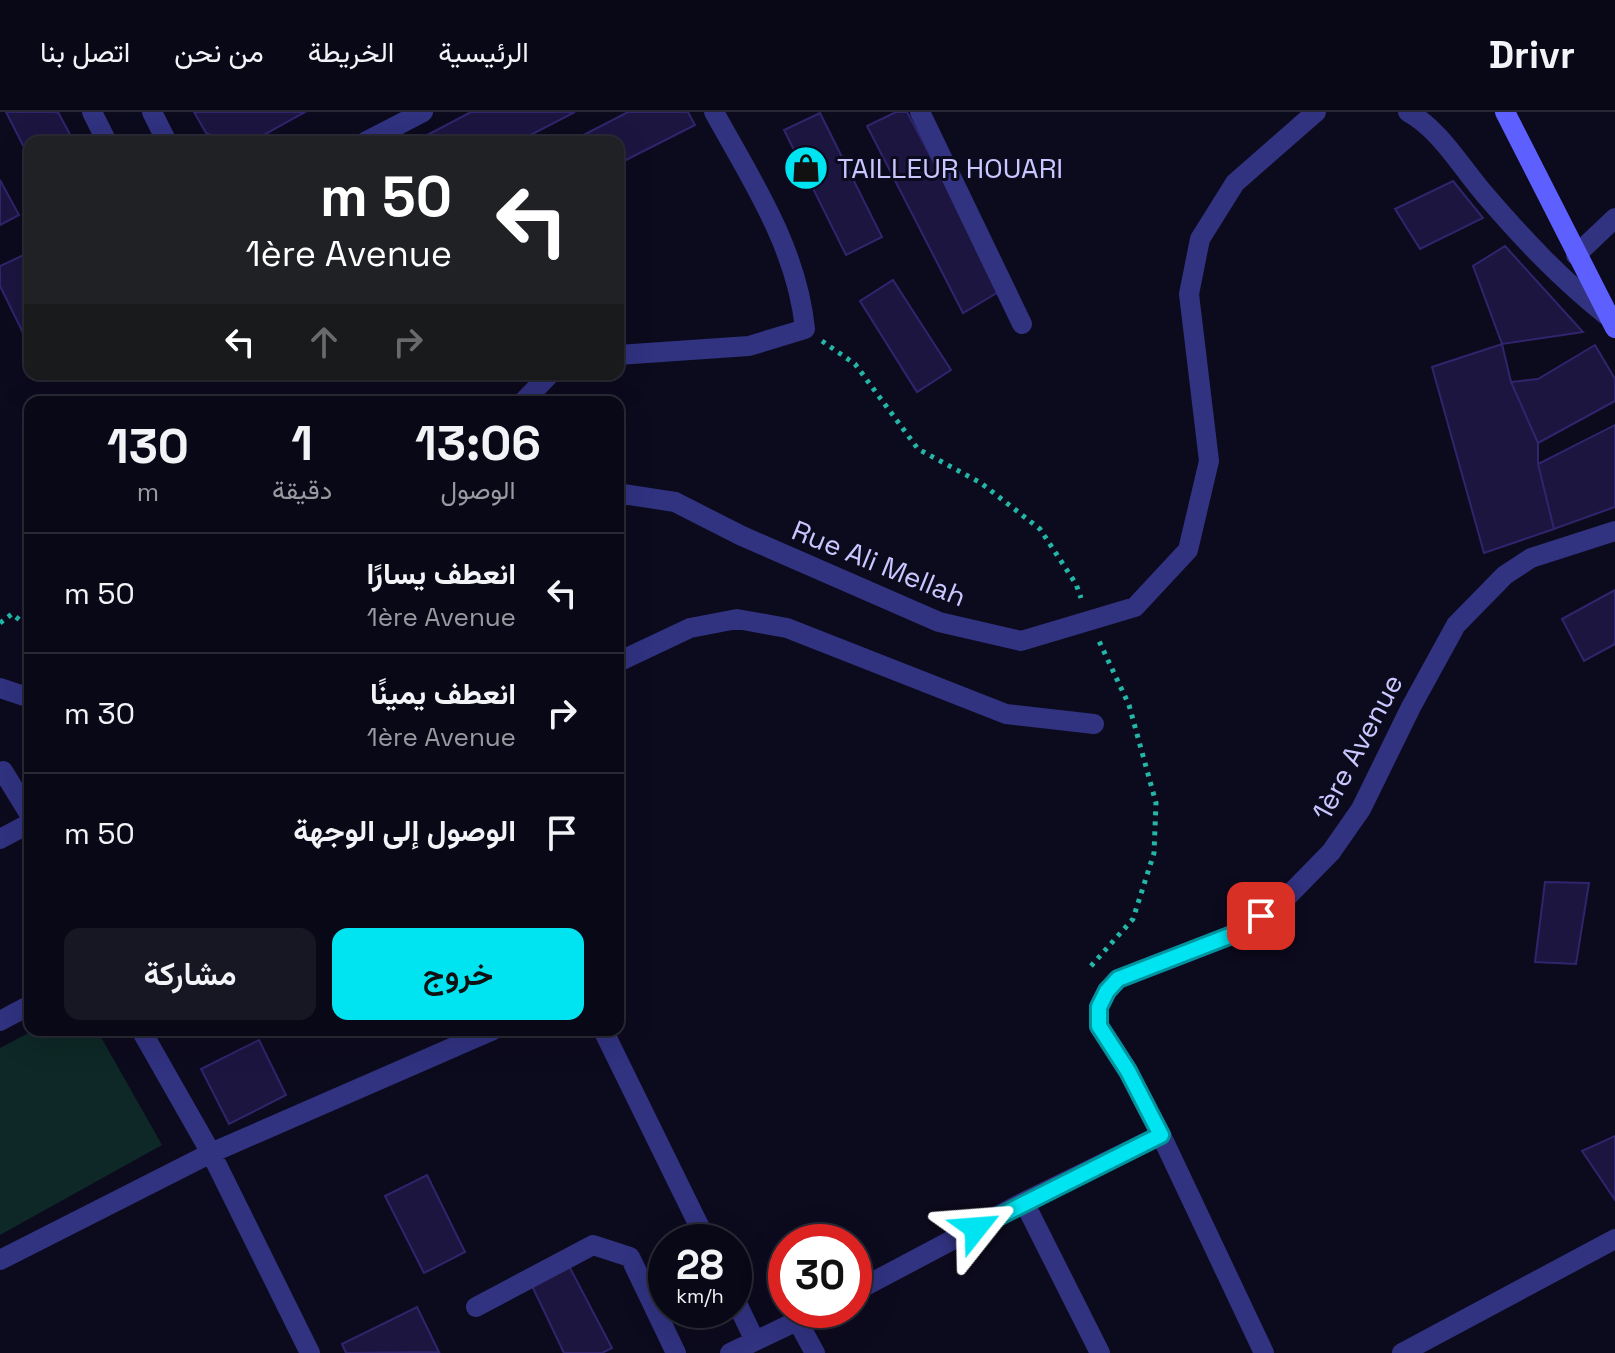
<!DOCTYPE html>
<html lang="ar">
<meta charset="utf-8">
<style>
body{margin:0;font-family:"Space Grotesk",Vazirmatn,sans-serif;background:#171623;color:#f1f3f6;direction:rtl;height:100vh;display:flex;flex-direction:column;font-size:30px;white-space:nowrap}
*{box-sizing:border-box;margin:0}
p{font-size:26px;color:#999aa1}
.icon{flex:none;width:44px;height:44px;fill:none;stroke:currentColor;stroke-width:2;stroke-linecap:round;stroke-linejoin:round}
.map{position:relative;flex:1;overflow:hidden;direction:ltr}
.side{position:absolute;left:24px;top:284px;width:600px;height:640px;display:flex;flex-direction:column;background:#090816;border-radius:16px;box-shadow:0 8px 32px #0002,0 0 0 2px #292935;direction:rtl}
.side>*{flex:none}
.top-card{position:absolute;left:24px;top:24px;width:600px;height:244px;border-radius:16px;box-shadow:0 8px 32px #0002,0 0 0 2px #292935;direction:rtl;background:#202124;color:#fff;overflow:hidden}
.speed{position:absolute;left:648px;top:1112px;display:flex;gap:16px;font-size:40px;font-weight:700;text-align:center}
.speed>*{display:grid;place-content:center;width:104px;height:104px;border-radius:50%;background:#090816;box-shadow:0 8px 32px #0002,0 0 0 2px #292935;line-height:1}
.speed small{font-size:20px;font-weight:400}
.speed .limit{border:12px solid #d22;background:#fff;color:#111}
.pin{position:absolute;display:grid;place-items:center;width:68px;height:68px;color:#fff;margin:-34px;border-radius:16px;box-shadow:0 4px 12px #0006}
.me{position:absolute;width:88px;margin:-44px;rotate:62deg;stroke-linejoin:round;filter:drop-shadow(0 0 6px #0008)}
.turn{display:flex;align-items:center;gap:28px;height:168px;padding:0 40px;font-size:36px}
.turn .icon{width:104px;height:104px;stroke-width:2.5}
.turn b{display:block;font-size:56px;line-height:68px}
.lanes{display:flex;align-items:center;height:76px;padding:0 40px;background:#0003;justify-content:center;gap:40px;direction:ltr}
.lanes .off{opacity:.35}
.eta{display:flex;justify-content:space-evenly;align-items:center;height:136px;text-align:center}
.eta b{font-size:48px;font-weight:600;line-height:56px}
.action{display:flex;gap:16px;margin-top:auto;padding:16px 40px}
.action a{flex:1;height:92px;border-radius:16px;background:#00e4f1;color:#111;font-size:32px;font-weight:600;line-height:92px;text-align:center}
.action a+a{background:#171623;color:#f1f3f6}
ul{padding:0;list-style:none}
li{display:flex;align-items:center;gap:24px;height:120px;padding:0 40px;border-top:2px solid #292935}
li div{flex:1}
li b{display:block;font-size:30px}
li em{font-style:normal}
header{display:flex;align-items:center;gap:48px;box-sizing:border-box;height:112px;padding:0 40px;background:#090816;border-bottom:2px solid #292935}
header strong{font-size:38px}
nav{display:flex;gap:44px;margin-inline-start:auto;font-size:28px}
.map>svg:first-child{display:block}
.green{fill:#0d2826}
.building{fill:#1c1540;stroke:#30256d;stroke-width:2}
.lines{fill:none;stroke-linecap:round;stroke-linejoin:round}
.path{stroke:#24b6a7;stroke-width:5;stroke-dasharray:4 6;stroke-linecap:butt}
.street{stroke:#313280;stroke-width:20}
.secondary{stroke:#5d60ff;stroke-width:20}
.route-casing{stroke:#00949d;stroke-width:20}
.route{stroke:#00e4f1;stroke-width:14}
.labels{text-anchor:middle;stroke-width:6;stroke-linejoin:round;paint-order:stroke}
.poi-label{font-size:28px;fill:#cac6ff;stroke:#0c0a1d;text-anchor:start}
.street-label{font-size:28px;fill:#cac6ff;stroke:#0c0a1d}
</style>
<header>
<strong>Drivr</strong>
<nav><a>الرئيسية</a><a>الخريطة</a><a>من نحن</a><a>اتصل بنا</a></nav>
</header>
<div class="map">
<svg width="1615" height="1241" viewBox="0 0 1615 1241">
<rect width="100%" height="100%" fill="#0c0a1d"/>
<path class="green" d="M34,918H97L162,1033L0,1123V936Z"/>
<path class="building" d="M6,0H58L74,30H30V47Z
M194,0H305L251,30H231L206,21Z
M471,0H575L517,30H414Z
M628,0H688L695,13L618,52V30H570Z
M896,0H907L1002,178L963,201L867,14Z
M820,1L882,125L846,143L784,18Z
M0,68L19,103L0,113Z
M1453,69L1483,106L1420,137L1395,97Z
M1505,134L1583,220L1502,232L1473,154Z
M30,140V235L0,174V154Z
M893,168L951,258L917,280L860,189Z
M1502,232L1511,270L1538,331V352L1554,417L1484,441L1432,255Z
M1595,233L1615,267V289L1538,331L1511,270L1538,267Z
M1615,313V395L1554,417L1538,352Z
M1615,478V532L1584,549L1562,507Z
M1545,770L1589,771L1576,852L1535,850Z
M259,928L286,983L229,1012L201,957Z
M1615,1024V1088L1582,1039Z
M427,1063L465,1140L424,1161L385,1084Z
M569,1154L612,1236L602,1241H564L532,1174Z
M417,1195L439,1240L346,1241L342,1232Z"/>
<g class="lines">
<path class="path" d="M822,229L855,252L918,337L981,371L1040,417L1076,472L1081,486
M0,511L12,502L30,516
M1091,854L1133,807L1154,741L1156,691L1129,593L1099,529"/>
<path class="street" d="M92,0L107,30
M152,0L167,30
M920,0L1022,212
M1408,0C1441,18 1462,57 1487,85C1525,129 1561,167 1606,203
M365,30L423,0
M1576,143L1615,106
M618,243L749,234L805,217C797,136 752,69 714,0
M523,290L550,262
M618,385L623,382L675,390L742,424L939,510L1021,529L1135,495L1188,438L1209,349L1189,182L1200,127L1235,71L1316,0
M618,550L690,516L737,507L787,516L1006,602L1094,612
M0,576L30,586
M3,659L30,703
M0,727L30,711
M0,909L30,893
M141,918L211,1041L310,1241
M603,918L707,1130
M1024,1090L1100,1241
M0,1148L211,1041L493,918
M854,1180L1024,1090L1161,1023
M734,1185L755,1229
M476,1195L593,1133L630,1145L676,1241
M798,1210L815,1241
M730,1241L820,1198
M1264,1241L1161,1023L1128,959L1099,914V895L1107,879L1118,867L1237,821L1285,787L1331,740L1361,697L1411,595L1456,513L1505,463L1531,446L1615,419
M1402,1241L1615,1127"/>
<path class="secondary" d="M1505,0L1615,216"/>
</g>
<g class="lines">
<g class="route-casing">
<path id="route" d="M976,1116L1161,1023L1128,959L1099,914V895L1107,879L1118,867L1237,821L1261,804"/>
</g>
<use href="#route" class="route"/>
</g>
<defs>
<g id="shop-disc" transform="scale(2.3)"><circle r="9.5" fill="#00e4f1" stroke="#0c0a1d"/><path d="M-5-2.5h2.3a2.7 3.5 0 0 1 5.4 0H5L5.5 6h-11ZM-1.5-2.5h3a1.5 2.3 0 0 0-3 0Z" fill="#111"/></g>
</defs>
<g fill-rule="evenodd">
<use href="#shop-disc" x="806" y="56"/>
</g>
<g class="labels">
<g class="poi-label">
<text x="837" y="66">TAILLEUR HOUARI</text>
</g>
<g class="street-label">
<text transform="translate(879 451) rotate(22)" y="10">Rue Ali Mellah</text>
<text transform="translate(1357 635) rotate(-62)" y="10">1ère Avenue</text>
</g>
</g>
</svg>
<div class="speed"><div>28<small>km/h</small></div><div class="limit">30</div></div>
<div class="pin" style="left:1261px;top:804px;background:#d93025"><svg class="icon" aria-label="arrive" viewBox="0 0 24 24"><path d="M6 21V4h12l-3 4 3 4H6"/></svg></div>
<svg class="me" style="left:976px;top:1116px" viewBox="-20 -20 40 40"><path d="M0-17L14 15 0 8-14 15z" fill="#00e4f1" stroke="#fff" stroke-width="4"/></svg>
<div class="top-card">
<div class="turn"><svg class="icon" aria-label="left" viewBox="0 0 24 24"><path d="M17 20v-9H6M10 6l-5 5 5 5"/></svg><div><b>50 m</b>1ère Avenue</div></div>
<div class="lanes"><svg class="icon" aria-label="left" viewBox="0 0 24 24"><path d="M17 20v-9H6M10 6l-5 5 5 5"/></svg><svg class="icon off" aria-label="ahead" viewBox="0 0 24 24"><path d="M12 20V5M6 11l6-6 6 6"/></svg><svg class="icon off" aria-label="right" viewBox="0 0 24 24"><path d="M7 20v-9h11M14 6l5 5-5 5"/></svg></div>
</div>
<section class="side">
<div class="eta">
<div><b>13:06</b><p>الوصول</p></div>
<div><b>1</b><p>دقيقة</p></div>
<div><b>130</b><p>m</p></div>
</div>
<ul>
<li><svg class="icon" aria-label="left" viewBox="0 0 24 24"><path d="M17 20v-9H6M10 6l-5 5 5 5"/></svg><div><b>انعطف يسارًا</b><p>1ère Avenue</p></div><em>50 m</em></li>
<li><svg class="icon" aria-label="right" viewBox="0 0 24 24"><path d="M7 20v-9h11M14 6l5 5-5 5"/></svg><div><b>انعطف يمينًا</b><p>1ère Avenue</p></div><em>30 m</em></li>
<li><svg class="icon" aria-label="arrive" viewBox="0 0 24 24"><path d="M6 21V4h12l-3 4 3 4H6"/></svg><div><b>الوصول إلى الوجهة</b></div><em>50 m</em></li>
</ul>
<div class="action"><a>خروج</a><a>مشاركة</a></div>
</section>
</div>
